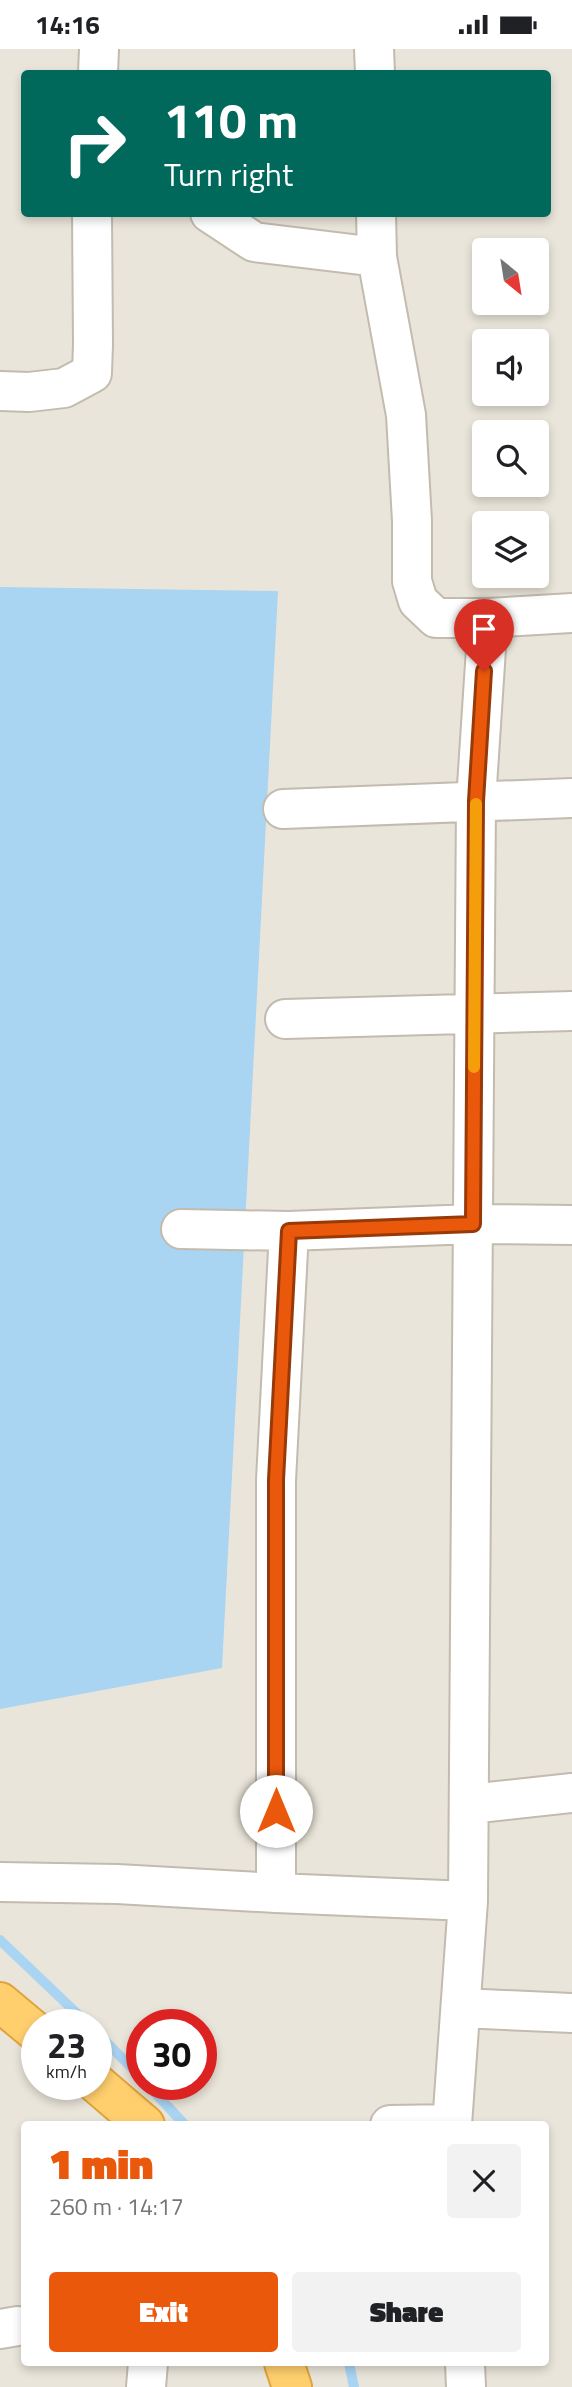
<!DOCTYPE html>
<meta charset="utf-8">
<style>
body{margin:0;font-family:"Titillium Web",sans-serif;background:#f2f2f2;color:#202124;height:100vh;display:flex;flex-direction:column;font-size:26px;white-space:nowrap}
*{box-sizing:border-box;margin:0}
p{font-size:23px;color:#757577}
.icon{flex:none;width:38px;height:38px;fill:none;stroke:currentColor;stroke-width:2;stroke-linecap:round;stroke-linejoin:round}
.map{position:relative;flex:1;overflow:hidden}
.sheet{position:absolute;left:21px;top:2072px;width:528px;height:245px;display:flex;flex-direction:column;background:#fff;border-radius:7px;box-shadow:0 4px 10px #0003}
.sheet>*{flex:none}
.guide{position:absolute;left:21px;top:21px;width:530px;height:147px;border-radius:7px;box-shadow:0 4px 10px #0003;background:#00695c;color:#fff;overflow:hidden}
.needle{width:46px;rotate:150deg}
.buttons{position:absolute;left:472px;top:189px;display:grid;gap:14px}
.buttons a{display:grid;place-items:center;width:77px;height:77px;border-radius:7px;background:#fff;box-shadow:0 4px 10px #0003;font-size:35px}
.speed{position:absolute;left:21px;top:1960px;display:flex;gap:14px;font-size:35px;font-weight:700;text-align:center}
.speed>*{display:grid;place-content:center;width:91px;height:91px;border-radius:50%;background:#fff;box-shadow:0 4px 10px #0003;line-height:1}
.speed small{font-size:18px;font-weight:400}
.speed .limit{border:10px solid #d22;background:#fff;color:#111}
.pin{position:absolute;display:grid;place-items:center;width:60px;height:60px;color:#fff;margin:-72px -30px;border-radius:50% 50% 50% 0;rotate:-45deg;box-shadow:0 0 7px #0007}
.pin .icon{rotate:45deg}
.me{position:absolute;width:77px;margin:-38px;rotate:0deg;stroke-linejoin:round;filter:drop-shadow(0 0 5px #0008)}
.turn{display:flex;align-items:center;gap:24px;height:147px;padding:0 28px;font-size:32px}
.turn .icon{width:91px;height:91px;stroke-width:2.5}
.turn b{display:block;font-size:49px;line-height:60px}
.round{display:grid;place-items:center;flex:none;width:74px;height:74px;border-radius:7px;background:#f2f2f2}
.summary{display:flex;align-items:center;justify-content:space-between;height:119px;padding:0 28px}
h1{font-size:42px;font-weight:800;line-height:52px;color:#ea580c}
.cta{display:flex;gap:14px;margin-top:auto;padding:14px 28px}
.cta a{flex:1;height:80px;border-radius:7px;background:#ea580c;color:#fff;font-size:28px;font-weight:800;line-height:80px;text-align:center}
.cta a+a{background:#f2f2f2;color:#202124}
.status{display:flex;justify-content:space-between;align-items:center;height:49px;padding:0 35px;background:#fff;direction:ltr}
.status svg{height:19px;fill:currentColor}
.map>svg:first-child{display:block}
.residential{fill:#eae5da;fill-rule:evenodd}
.water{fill:#a9d4f2}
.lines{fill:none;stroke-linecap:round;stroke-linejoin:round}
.stream{stroke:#a9d4f2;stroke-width:10}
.street-casing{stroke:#c2bbae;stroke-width:42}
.highway-casing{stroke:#e0a43c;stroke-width:42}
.street{stroke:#fff;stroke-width:38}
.highway{stroke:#ffcf6e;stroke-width:38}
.route-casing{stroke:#983908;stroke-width:18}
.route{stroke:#ea580c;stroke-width:12}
.slow{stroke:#f59e0b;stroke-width:12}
</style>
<div class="status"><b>14:16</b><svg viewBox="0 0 49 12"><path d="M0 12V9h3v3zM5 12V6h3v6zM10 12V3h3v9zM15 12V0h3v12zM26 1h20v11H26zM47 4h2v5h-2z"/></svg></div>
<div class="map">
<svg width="572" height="2338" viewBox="0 0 572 2338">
<rect width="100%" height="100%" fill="#f6f3ec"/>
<path class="residential" d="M0,0H572V2338H0ZM24,24H548V164H24ZM485,201H537V254H485ZM485,292H537V345H485ZM485,383H537V436H485ZM485,474H537V527H485ZM37,1976H96V2035H37ZM142,1976H201V2035H142ZM24,2076H546V2314H24Z"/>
<path class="water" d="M0,538L278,542L222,1619L0,1660Z"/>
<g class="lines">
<path class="stream" d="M0,1891L89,1976
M96,1983L142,2029
M147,2035L185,2076
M349,2314L354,2338"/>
<g class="street-casing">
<path id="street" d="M374,0L375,24
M98,24L99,0
M210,164L254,193L377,208
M376,164L377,208L406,366L412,472V532L418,552L436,569H488L572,564
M0,342L29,343L64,339L92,324L93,295L92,164
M283,760L572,749
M285,970L572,962
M181,1180L289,1182L473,1175L572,1176
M470,1755L572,1744
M0,1833L117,1835L276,1844L468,1852
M276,1844V1431L289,1182
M461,1959L572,1964
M390,2076L452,2075
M452,2076L468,1852L476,752L488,569
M0,2280L18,2277
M465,2314L466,2338
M146,2338L148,2314"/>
</g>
<g class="highway-casing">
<path id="highway" d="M0,1953L37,1984
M96,2034L145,2076
M284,2314L292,2338"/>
</g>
<use href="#street" class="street"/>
<use href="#highway" class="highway"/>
</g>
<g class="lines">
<g class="route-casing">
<path id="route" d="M276,1762V1431L289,1182L473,1175L476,752L484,622"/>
</g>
<use href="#route" class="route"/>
<path class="slow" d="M474,1018L476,755"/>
</g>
</svg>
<div class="buttons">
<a><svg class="needle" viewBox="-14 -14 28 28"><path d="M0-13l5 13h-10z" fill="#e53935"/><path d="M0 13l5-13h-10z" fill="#757577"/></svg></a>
<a><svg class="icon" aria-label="sound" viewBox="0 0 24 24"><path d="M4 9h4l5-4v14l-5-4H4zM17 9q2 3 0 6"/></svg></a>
<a><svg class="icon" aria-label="search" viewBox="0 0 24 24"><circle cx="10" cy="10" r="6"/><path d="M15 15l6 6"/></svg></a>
<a><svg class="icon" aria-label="layers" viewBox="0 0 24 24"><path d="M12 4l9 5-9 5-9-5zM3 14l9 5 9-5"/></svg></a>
</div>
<div class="speed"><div>23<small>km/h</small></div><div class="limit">30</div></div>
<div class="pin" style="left:484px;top:622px;background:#d93025"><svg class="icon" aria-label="arrive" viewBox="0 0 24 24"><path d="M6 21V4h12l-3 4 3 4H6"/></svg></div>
<svg class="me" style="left:276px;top:1762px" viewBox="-20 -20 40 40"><circle r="19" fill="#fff"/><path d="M0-13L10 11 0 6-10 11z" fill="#ea580c"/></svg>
<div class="guide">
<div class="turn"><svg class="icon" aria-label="right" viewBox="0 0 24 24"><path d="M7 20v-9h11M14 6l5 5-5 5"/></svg><div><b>110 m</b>Turn right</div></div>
</div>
<section class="sheet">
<div class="summary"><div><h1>1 min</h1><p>260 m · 14:17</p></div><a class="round"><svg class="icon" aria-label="close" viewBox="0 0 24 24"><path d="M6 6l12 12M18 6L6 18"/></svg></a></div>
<div class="cta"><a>Exit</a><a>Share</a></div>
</section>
</div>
